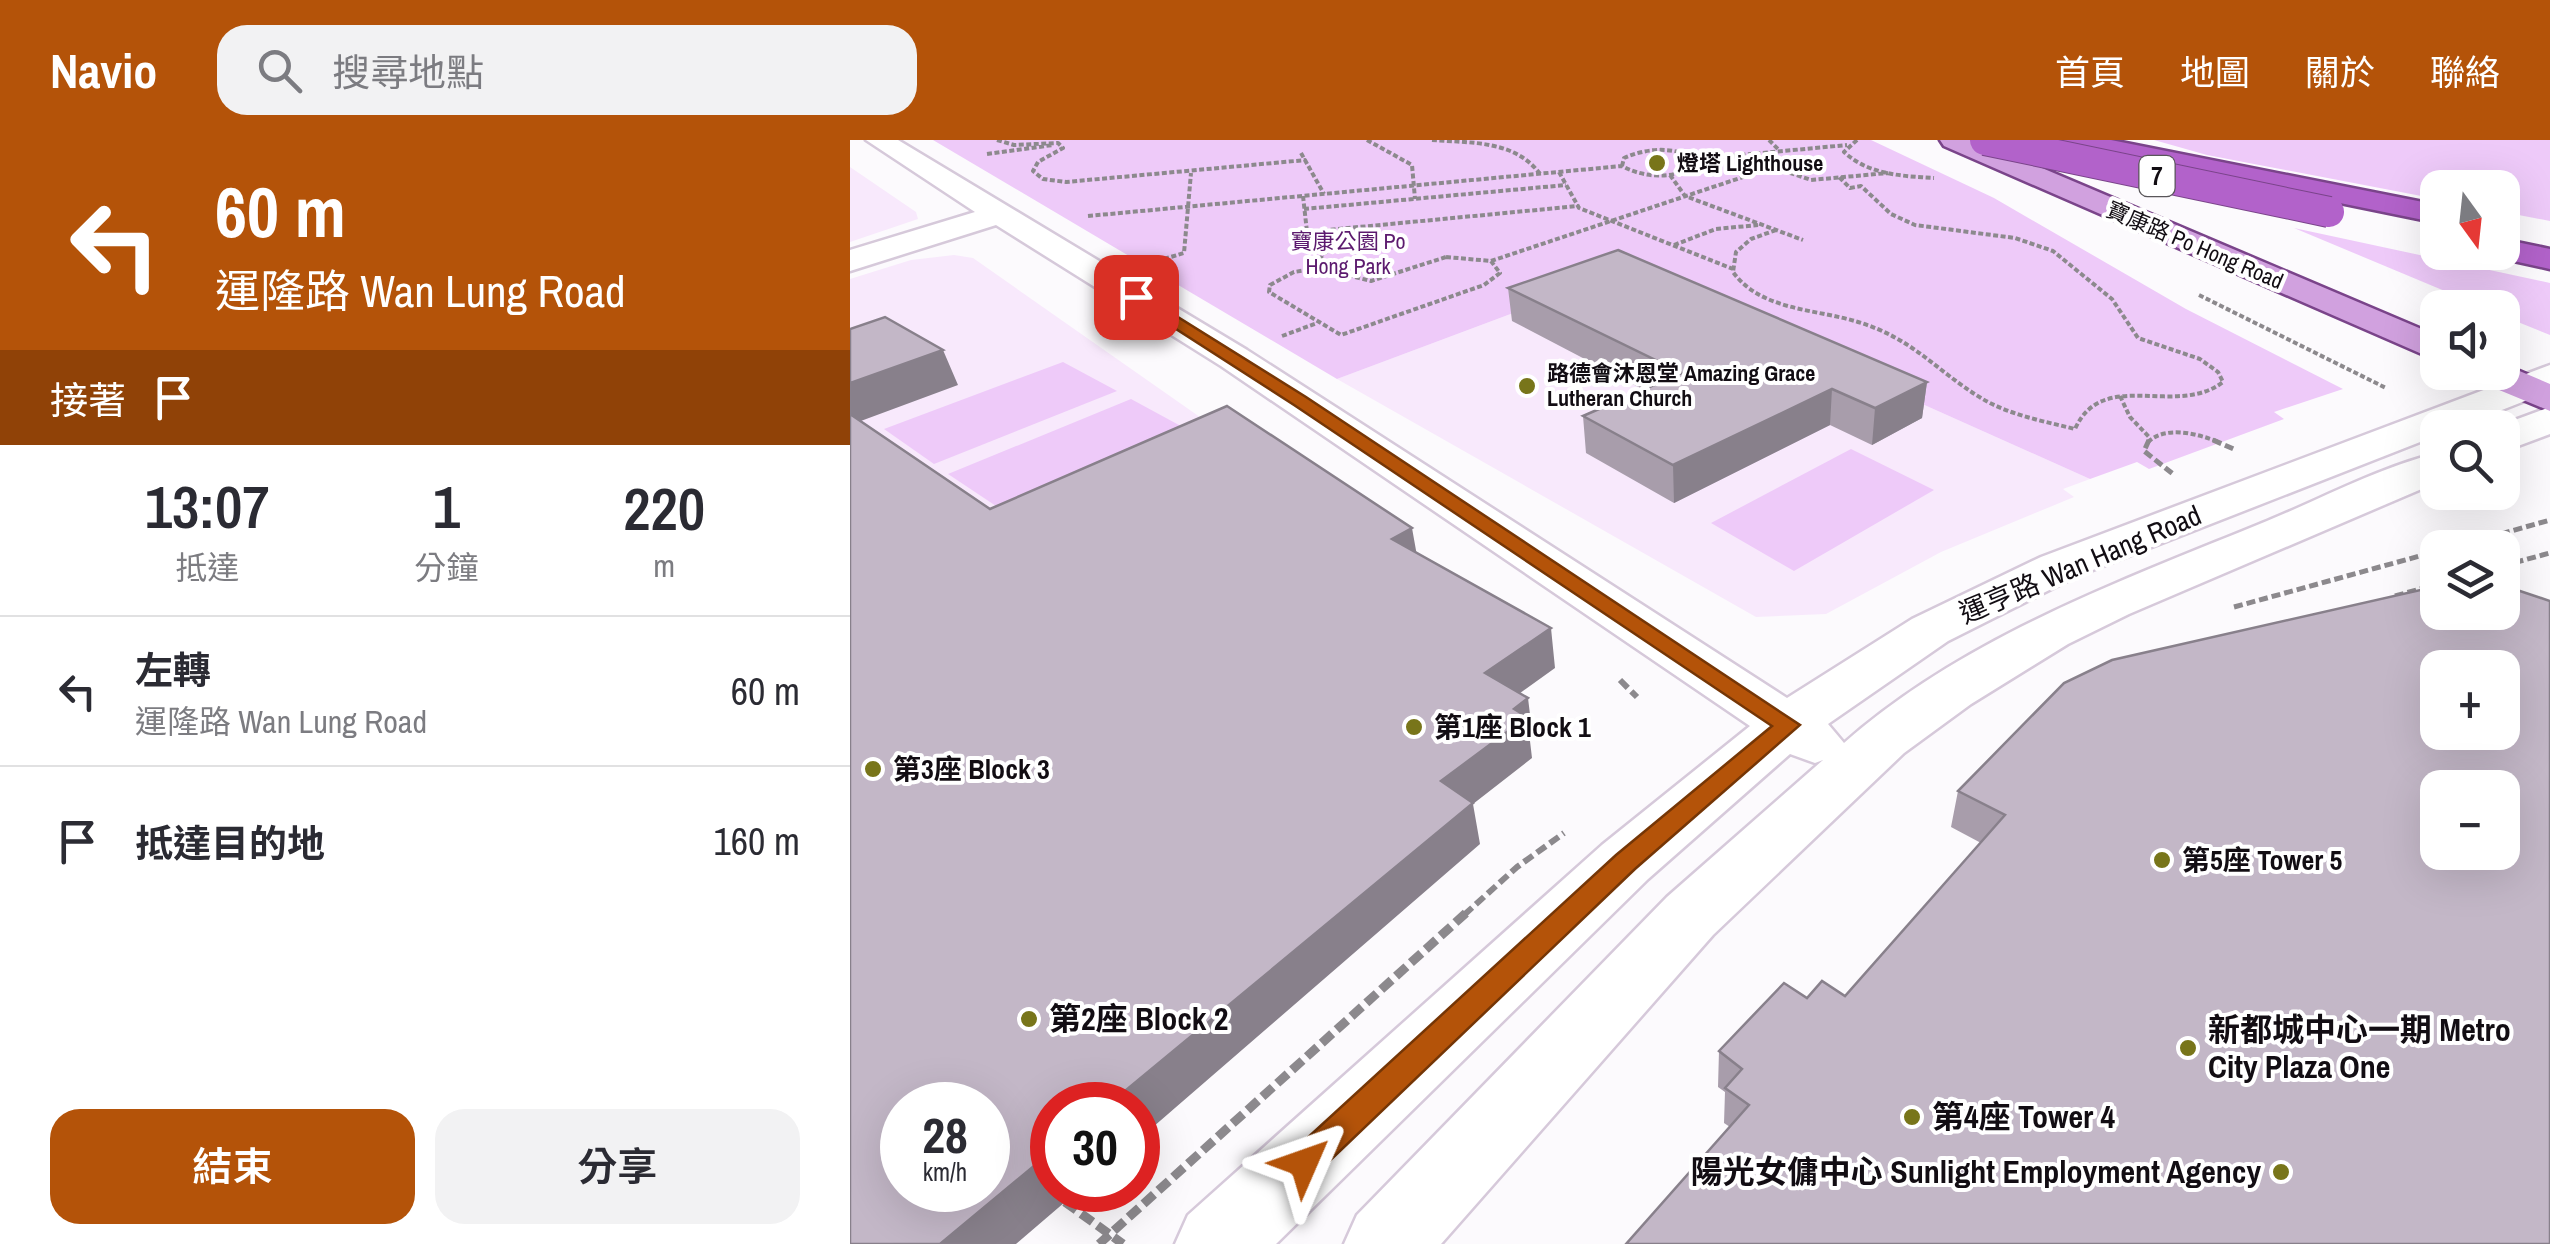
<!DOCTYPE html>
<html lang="zh-TW">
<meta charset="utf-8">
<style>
body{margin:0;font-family:"Archivo Narrow","Noto Sans TC",sans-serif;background:#f2f2f3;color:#2b2b33;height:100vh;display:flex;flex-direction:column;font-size:38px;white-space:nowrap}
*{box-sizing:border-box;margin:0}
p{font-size:32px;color:#7c7c81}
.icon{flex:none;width:55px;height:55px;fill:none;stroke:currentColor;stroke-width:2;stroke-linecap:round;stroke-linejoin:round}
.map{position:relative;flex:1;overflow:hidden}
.details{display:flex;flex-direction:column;background:#fff;width:850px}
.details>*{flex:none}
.top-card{background:#b45309;color:#fff;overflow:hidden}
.needle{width:65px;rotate:165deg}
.buttons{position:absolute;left:1570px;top:30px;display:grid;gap:20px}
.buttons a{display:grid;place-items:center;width:100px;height:100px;border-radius:20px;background:#fff;box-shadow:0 10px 40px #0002;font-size:50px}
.speed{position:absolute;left:30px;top:942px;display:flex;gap:20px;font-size:50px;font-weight:700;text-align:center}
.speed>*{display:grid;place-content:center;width:130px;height:130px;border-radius:50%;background:#fff;box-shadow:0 10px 40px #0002;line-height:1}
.speed small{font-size:25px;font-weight:400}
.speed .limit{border:15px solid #d22;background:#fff;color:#111}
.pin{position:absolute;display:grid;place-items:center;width:85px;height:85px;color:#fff;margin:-42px;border-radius:20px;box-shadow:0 5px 15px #0006}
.me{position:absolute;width:110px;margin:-55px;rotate:47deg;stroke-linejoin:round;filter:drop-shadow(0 0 8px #0008)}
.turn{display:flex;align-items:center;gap:35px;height:210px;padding:0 50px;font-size:45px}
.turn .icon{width:130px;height:130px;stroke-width:2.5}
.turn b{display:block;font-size:70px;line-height:85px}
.then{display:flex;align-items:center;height:95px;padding:0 50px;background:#0003;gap:20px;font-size:38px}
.eta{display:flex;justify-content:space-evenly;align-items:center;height:170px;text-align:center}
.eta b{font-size:60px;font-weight:600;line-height:70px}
.button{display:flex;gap:20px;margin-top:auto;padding:20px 50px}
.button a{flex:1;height:115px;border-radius:30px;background:#b45309;color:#fff;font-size:40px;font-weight:600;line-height:115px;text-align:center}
.button a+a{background:#f2f2f3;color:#2b2b33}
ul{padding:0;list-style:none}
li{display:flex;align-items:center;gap:30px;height:150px;padding:0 50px;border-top:2px solid #e1e1e2}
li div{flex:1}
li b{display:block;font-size:38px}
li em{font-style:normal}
header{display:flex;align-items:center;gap:60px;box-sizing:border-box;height:140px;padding:0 50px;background:#b45309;color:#fff}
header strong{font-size:48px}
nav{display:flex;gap:55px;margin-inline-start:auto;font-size:35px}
.search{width:700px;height:90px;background:#f2f2f3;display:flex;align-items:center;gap:25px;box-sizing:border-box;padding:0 35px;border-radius:30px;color:#7c7c81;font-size:38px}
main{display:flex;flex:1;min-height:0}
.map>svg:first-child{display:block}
.built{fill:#f8e9fc}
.green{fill:#eecaf9}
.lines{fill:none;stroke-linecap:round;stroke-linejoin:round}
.street-casing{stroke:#d6c9da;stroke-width:5}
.primary-casing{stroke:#7a448a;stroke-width:5}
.highway-casing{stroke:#7a448a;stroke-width:5}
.path-far3{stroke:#8c898d;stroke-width:4;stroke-dasharray:5 2.5;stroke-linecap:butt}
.path-far2{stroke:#8c898d;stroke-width:5;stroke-dasharray:9 4;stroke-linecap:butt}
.path-far1{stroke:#8c898d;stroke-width:6;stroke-dasharray:11 5;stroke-linecap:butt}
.path{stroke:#8c898d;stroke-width:9;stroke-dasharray:14 6;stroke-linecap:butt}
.street{fill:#fff;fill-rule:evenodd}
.primary{fill:#d1a1df;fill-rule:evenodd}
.highway{fill:#b262ca;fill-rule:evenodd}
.highway-bridge-casing{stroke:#7a448a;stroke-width:32;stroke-linecap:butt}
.path-bridge{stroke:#8c898d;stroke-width:9;stroke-dasharray:14 6;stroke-linecap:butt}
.highway-bridge{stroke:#b262ca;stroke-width:30}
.wall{fill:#a89dab}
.shaded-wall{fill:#88808b}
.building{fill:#c3b7c7;stroke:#88808b;stroke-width:2.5;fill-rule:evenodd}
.route{fill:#b45309;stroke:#753606;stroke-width:2.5}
.poi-dot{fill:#78751a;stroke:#fff;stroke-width:4}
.labels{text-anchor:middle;stroke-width:8;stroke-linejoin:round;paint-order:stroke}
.far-poi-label{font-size:22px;font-weight:bold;fill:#120d13;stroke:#fff;text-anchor:start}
.far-park-label{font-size:22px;fill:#5c1a6e;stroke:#fff}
.far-street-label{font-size:22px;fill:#120d13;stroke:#fff}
.shield{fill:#fff;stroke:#59565a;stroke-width:2.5}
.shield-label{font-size:25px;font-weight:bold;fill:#120d13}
.street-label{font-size:28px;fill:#120d13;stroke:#fff}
.poi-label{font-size:28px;font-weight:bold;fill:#120d13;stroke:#fff;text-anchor:start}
.near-poi-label{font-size:32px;font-weight:bold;fill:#120d13;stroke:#fff;text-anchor:start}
</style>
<header>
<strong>Navio</strong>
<div class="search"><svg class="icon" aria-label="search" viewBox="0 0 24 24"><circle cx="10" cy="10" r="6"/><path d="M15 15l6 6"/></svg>搜尋地點</div>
<nav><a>首頁</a><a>地圖</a><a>關於</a><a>聯絡</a></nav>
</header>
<main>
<section class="details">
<div class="top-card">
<div class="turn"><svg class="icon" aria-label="left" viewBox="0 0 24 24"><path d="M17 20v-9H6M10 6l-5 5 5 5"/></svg><div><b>60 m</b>運隆路 Wan Lung Road</div></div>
<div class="then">接著<svg class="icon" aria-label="arrive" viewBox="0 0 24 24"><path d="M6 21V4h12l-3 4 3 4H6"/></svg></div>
</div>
<div class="eta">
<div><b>13:07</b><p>抵達</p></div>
<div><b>1</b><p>分鐘</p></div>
<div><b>220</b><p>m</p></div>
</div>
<ul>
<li><svg class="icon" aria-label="left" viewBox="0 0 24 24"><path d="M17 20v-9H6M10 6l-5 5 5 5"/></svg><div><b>左轉</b><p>運隆路 Wan Lung Road</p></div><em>60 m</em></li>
<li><svg class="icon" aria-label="arrive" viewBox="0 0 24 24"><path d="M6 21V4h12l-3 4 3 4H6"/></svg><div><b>抵達目的地</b></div><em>160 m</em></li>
</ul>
<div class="button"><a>結束</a><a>分享</a></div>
</section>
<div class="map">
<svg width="1700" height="1104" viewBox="0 0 1700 1104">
<rect width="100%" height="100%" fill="#fcfafd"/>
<path class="built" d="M0,27L66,72L68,79L0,102Z
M104,115L123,118L387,303L0,480V139L61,120Z
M775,131L1240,339L1213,349L1224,357L1091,412L976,474L906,477L487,239Z"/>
<path class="green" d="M83,0H1021L1144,58L1336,169L1493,249L1424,272L1434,279L1299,329L1287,322L1240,339L775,131L487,239Z
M1304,0H1700V81L1653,72L1652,48H1588L1587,59L1357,15Z
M1444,88L1700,143V195L1653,176L1652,168L1633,167Z
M213,222L267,251L84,324L34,289Z
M281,259L340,291L155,372L98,334Z
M1001,309L1084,350L944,431L861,383Z"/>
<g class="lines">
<g class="street-casing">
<path id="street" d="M16,0H48L397,210L937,558L1062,479L1191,417L1700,225V251L1606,288H1588V295L1225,437L1098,501L978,584L994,603C1114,497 1271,441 1417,381C1473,358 1530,327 1588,313V342L1279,474L1218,504L1121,564L1054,613L863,795L591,1104H494L507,1075L817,757L973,620L965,623L940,614L798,739L426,1104H325L338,1075L752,705L900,586L371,226L146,85L0,131V110L125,72Z
M1700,267V294L1652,312V288H1643Z"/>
</g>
<g class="primary-casing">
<path id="primary" d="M1090,0H1126L1588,196V221L1094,6Z
M1653,224L1700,244V271L1625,240L1620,232H1652Z"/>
</g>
<g class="highway-casing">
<path id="highway" d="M1207,0H1261L1588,65V83L1220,8Z
M1652,99L1700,109V129L1641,116L1638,112H1652Z"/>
</g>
<path class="path-far3" d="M147,0L164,5L208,3L213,8L188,22L183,31L193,39L216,42L456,20
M517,0L562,25L565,59
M582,0C621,3 665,0 690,34
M919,0L931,12
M1007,0L994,12C1019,35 1052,36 1084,38
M451,13L474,54
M137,14L203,5
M772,26L774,18C799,7 824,7 848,19L997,5
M709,32L729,68L883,129
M820,35L835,56L953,100
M453,56L457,92L728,66
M454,69L716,45
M238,76L772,26C796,39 822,38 847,27L848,19
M926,90L901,99L886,112L883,132C911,171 967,169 1008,182C1064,199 1085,230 1131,258C1159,275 1193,281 1225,289C1253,227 1326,278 1373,242L1368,232L1350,219L1288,198L1262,159L1203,111L1165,98L1065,85L1041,74L1011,46L1000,48L989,37
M824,105L866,89L908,85
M596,117L641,121L650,133L634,145L491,195L419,152L420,145L444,132L470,128L521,141Z
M307,121L334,113L341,33
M641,121L923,27L961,40L1038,33
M469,128L472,114L509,97L515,86
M1349,155L1536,248
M432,196L467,183
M1270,256L1280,277L1300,298
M1298,302C1316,285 1348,294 1369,302"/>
<path class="path-far2" d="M1299,300L1294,311L1323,334
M1363,300L1386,310
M1601,408L1700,380
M1652,426L1700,413
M1545,456L1588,444
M1384,467L1588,411"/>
<path class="path-far1" d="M770,540L787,557
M614,775L667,727L714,693"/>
<path class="path" d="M249,1104L616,773"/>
<use href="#street" class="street"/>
<use href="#primary" class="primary"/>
<use href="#highway" class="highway"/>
<g class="highway-bridge-casing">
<path id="highway-bridge" d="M1135,0L1479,72"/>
</g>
<path class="path-bridge" d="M215,1062L273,1104"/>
<use href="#highway-bridge" class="highway-bridge"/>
</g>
<path class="wall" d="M658,148L1077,242L1072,278L1022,305L980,285L824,363L736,313L733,276L794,250L662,181Z
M1588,446L880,987L874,983L875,952L868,947L869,911L995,856L1131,703L1101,687L1108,651Z"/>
<path class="shaded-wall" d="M93,210L108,245L0,285V243Z
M1077,242L1072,278L1022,305L1025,268Z
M982,249L980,285L824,363L823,325Z
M562,388L569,427L542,399Z
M701,488L705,528L641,574L635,533Z
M678,558L683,599L680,601L682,618L623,664L630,704L288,1000V965H258L664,569Z
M202,1011V1050H229L166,1104H90Z"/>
<path class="building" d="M768,110L1077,242L1025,268L982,249L823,325L733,276L832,233L658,148Z
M35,177L93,210L0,243V189Z
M377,266L562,388L542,399L701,488L635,533L678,558L664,569L677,577L591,641L623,663L258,965H202V1011L90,1104H0V274L140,369ZM52,965H138V1050H52Z
M1652,445L1700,461V1104H776L899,965L875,948L892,929L869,911L934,843L957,858L972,841L995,856L1155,675L1108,651L1214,543L1262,520L1588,446V472H1652ZM1588,528H1652V592H1588ZM1588,648H1652V712H1588Z"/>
<path class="route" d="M281,154H291L456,257L950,585L785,729L466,1034L454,1038L442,1034L438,1023L442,1012L766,715L922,586L444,265L281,160Z"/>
<g class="poi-dot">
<circle cx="807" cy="23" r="10"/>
<circle cx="677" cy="246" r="10"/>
<circle cx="564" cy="587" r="10"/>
<circle cx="23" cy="629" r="10"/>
<circle cx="1312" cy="720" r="10"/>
<circle cx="179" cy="879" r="10"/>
<circle cx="1338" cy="908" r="10"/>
<circle cx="1062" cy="977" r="10"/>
<circle cx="1431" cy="1032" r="10"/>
</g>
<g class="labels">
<g class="far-poi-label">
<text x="827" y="31">燈塔 Lighthouse</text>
<text x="697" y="241">路德會沐恩堂 Amazing Grace<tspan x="697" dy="25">Lutheran Church</tspan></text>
</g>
<g class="far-park-label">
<text x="498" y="109">寶康公園 Po<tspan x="498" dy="25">Hong Park</tspan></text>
</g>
<g class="far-street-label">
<text transform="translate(1345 105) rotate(23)" y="8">寶康路 Po Hong Road</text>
</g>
<rect class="shield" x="1289.5" y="16" width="35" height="40" rx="8"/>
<g class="shield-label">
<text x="1307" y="45">7</text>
</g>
<g class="street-label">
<text transform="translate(1230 424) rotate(-23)" y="10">運亨路 Wan Hang Road</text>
</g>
<g class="poi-label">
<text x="584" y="597">第1座 Block 1</text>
<text x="43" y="639">第3座 Block 3</text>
<text x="1332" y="730">第5座 Tower 5</text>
</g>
<g class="near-poi-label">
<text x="199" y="890">第2座 Block 2</text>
<text x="1358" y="901">新都城中心一期 Metro<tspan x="1358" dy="37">City Plaza One</tspan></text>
<text x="1082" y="988">第4座 Tower 4</text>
<text x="1411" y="1043" text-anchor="end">陽光女傭中心 Sunlight Employment Agency</text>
</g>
</g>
</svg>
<div class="buttons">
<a><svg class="needle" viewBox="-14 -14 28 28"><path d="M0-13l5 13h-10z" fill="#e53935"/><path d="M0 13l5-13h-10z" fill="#7c7c81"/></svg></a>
<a><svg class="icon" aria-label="sound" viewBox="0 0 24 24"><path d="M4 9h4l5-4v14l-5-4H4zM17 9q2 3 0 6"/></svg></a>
<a><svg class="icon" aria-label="search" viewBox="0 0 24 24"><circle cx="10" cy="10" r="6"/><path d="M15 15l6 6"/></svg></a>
<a><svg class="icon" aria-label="layers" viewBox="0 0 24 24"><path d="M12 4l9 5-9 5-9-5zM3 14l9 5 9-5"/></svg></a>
<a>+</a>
<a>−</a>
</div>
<div class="speed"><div>28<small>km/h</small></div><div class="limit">30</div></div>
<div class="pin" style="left:286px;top:157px;background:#d93025"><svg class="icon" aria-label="arrive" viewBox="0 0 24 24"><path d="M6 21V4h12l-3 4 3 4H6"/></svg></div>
<svg class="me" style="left:454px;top:1023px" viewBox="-20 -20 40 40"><path d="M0-17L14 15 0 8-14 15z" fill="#b45309" stroke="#fff" stroke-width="4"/></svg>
</div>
</main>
